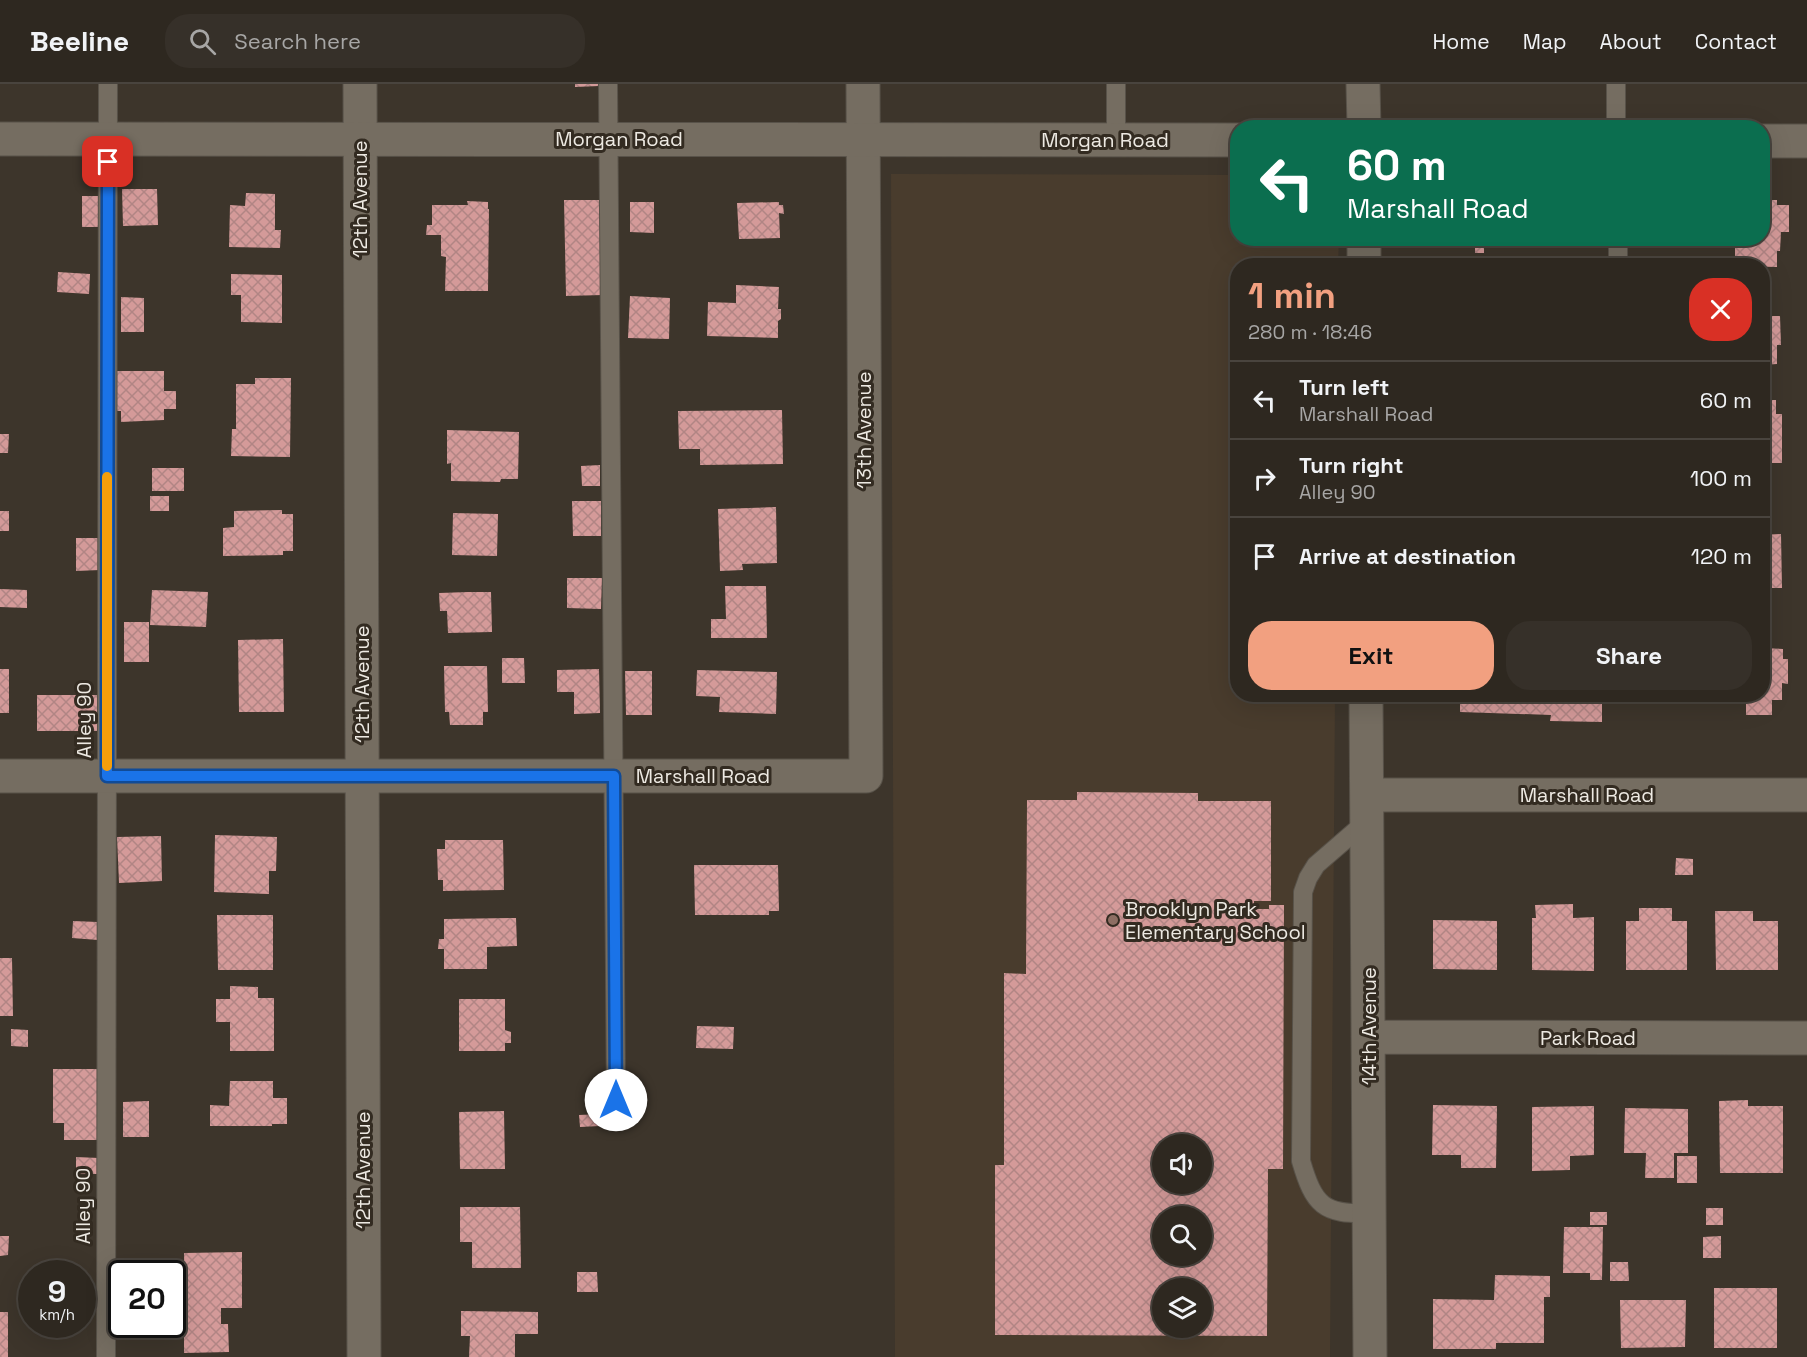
<!DOCTYPE html>
<meta charset="utf-8">
<style>
body{margin:0;font-family:"Space Grotesk",sans-serif;background:#363029;color:#f1f3f6;height:100vh;display:flex;flex-direction:column;font-size:22px;white-space:nowrap}
*{box-sizing:border-box;margin:0}
p{font-size:20px;color:#a7a6a5}
.icon{flex:none;width:33px;height:33px;fill:none;stroke:currentColor;stroke-width:2;stroke-linecap:round;stroke-linejoin:round}
.map{position:relative;flex:1;overflow:hidden}
.panel{position:absolute;left:1230px;top:174px;width:540px;height:444px;display:flex;flex-direction:column;background:#2e2820;border-radius:24px;box-shadow:0 6px 24px #0002,0 0 0 2px #49443e}
.panel>*{flex:none}
.banner{position:absolute;left:1230px;top:36px;width:540px;height:126px;border-radius:24px;box-shadow:0 6px 24px #0002,0 0 0 2px #49443e;background:#0b6e4f;color:#fff;overflow:hidden}
.tools{position:absolute;left:1152px;top:1050px;display:grid;gap:12px}
.tools a{display:grid;place-items:center;width:60px;height:60px;border-radius:50%;background:#2e2820;box-shadow:0 6px 24px #0002,0 0 0 2px #49443e;font-size:30px}
.speed{position:absolute;left:18px;top:1176px;display:flex;gap:12px;font-size:30px;font-weight:700;text-align:center}
.speed>*{display:grid;place-content:center;width:78px;height:78px;border-radius:50%;background:#2e2820;box-shadow:0 6px 24px #0002,0 0 0 2px #49443e;line-height:1}
.speed small{font-size:15px;font-weight:400}
.speed .limit{border:3px solid #111;border-radius:9px;background:#fff;color:#111}
.pin{position:absolute;display:grid;place-items:center;width:51px;height:51px;color:#fff;margin:-26px;border-radius:12px;box-shadow:0 3px 9px #0006}
.me{position:absolute;width:66px;margin:-33px;rotate:0deg;stroke-linejoin:round;filter:drop-shadow(0 0 4px #0008)}
.turn{display:flex;align-items:center;gap:21px;height:126px;padding:0 18px;font-size:27px}
.turn .icon{width:78px;height:78px;stroke-width:2.5}
.turn b{display:block;font-size:42px;line-height:51px}
.round{display:grid;place-items:center;flex:none;width:63px;height:63px;border-radius:24px;background:#363029}
.summary{display:flex;align-items:center;justify-content:space-between;height:102px;padding:0 18px}
h1{font-size:36px;font-weight:700;line-height:45px;color:#f2a080}
.button{display:flex;gap:12px;margin-top:auto;padding:12px 18px}
.button a{flex:1;height:69px;border-radius:24px;background:#f2a080;color:#111;font-size:24px;font-weight:700;line-height:69px;text-align:center}
.button a+a{background:#363029;color:#f1f3f6}
ul{padding:0;list-style:none}
li{display:flex;align-items:center;gap:18px;height:78px;padding:0 18px;border-top:2px solid #49443e}
li div{flex:1}
li b{display:block;font-size:22px}
li em{font-style:normal}
header{display:flex;align-items:center;gap:36px;box-sizing:border-box;height:84px;padding:0 30px;background:#2e2820;border-bottom:2px solid #49443e}
header strong{font-size:28px}
nav{display:flex;gap:33px;margin-inline-start:auto;font-size:21px}
.search{width:420px;height:54px;background:#363029;display:flex;align-items:center;gap:15px;box-sizing:border-box;padding:0 21px;border-radius:24px;color:#a7a6a5;font-size:22px}
.map>svg:first-child{display:block}
.education{fill:#493c2d;fill-rule:evenodd}
.building{fill:url(#building-cross-hatch);fill-rule:evenodd}
.lines{fill:none;stroke-linecap:round;stroke-linejoin:round}
.service-casing{stroke:#585249;stroke-width:20}
.minor-casing{stroke:#585249;stroke-width:35}
.tertiary-casing{stroke:#585249;stroke-width:35}
.service{stroke:#756d61;stroke-width:18}
.minor{stroke:#756d61;stroke-width:33}
.tertiary{stroke:#756d61;stroke-width:33}
.route-casing{stroke:#114b97;stroke-width:15}
.route{stroke:#1a73e8;stroke-width:10}
.slow{stroke:#f59e0b;stroke-width:10}
.education-dot{fill:#8d6e63;stroke:#332b21;stroke-width:2}
.labels{text-anchor:middle;stroke-width:6;stroke-linejoin:round;paint-order:stroke}
.street-label{font-size:20px;fill:#ede9e2;stroke:#332b21}
.poi-label{font-size:20px;fill:#ede9e2;stroke:#332b21;text-anchor:start}
</style>
<header>
<strong>Beeline</strong>
<div class="search"><svg class="icon" aria-label="search" viewBox="0 0 24 24"><circle cx="10" cy="10" r="6"/><path d="M15 15l6 6"/></svg>Search here</div>
<nav><a>Home</a><a>Map</a><a>About</a><a>Contact</a></nav>
</header>
<div class="map">
<svg width="1807" height="1273" viewBox="0 0 1807 1273">
<defs>
<pattern id="building-cross-hatch" width="8" height="8" patternUnits="userSpaceOnUse" patternTransform="scale(1.5)"><rect width="8" height="8" fill="#d49a99"/><path d="M0 0l8 8M0 8l8-8" fill="none" stroke="#b18584"/></pattern>
</defs>
<rect width="100%" height="100%" fill="#3d352b"/>
<path class="education" d="M891,90L1237,91L1238,154L1339,155L1338,181L1238,182V610L1335,611L1330,1273H895ZM1162,1060H1202V1100H1162ZM1162,1132H1202V1172H1162ZM1162,1204H1202V1244H1162Z"/>
<path class="building" d="M575,0H599V2L575,3Z
M122,105H157L158,141L123,142Z
M246,109L275,110V146H281L280,164L229,163L230,121L245,122Z
M82,112H101V143H82Z
M564,116H601L603,211L566,212Z
M1762,116H1777V121H1789V148H1781L1780,167H1777V183L1735,182V154H1762Z
M467,117L488,118V125H489L488,207H445L446,173L441,172V151H426L427,141H432V121H468Z
M630,118H654V149L630,148Z
M779,118V121H783L784,130L779,129L780,154L739,155L737,119Z
M1458,154H1515V161L1484,163V169H1475V163H1458Z
M1592,175V182H1550V176Z
M58,188L90,190L89,210L57,208Z
M231,190L282,191V239L241,238V211H231Z
M736,201L779,203L778,225H781V235L778,237V254L707,252L708,218L736,219Z
M630,212L670,214L669,255L628,254Z
M121,213L144,214V248H121Z
M1762,232H1780L1781,261H1777V280L1762,281Z
M116,287H164V307H176V325H164V336L121,338V327H116Z
M255,294H291L290,373L231,372L232,345H236V300H255Z
M1762,316H1776V330H1782V379H1762Z
M782,326L783,380L700,381V365H679L678,327Z
M447,346L519,348L518,395H501L500,398L451,397V379L447,380Z
M0,350H9L8,369H0Z
M600,381V402H582L581,382Z
M152,384H184V407H152Z
M150,412H169V427H150Z
M572,417H601V452H573Z
M776,423L777,479L742,480L743,486L720,487L718,425Z
M282,426V430H293V467H283V471L223,472V444L234,443V427Z
M0,427H9V447H0Z
M453,429L498,430L497,472L452,471Z
M1781,450L1782,504H1762V451Z
M76,454H99L100,486L76,487Z
M567,494H602L601,525L567,524Z
M725,502H766L767,554H711V535H726Z
M0,505L27,506V524L0,523Z
M152,506L208,508L206,543L150,541Z
M468,508H491L492,548L448,549L447,527H440L439,509Z
M124,538H149V578H124Z
M283,555L284,628H239L238,556Z
M1762,564L1783,565V575H1788V600L1782,599V616H1772V631H1746V616L1734,615V610H1762Z
M502,574H524L525,599H502Z
M444,582H487L488,628H483V641H450L449,628H445Z
M0,585H9V629H0Z
M599,585L600,629L574,630V608H557V586Z
M697,586L777,588L776,630L719,628L720,613L696,612Z
M625,587H652V631H626Z
M1460,610H1602V638L1550,637L1551,631L1460,628Z
M37,611H102L101,647H37Z
M1077,708L1198,709V717H1271V817H1254V825H1269V821H1284L1283,1085H1268L1267,1252L995,1251V1081H1004V889L1026,890L1027,716H1077ZM1162,1060H1202V1100H1162ZM1162,1132H1202V1172H1162ZM1162,1204H1202V1244H1162Z
M215,751L277,753L276,787H269V810L214,808Z
M161,752L162,797L119,799L117,753Z
M445,756H503L504,806L443,807V796H438L437,765H445Z
M1676,774L1693,775V791H1675Z
M694,781H778L779,827H769V831H695Z
M1573,820V834L1594,833V887L1532,886V834H1536L1535,821Z
M1639,824H1672V837H1687V886H1626V837H1639Z
M1715,827H1753V837H1778V886H1716Z
M217,831H273V886H218Z
M516,834L517,862L487,863V885H444V865H438L439,855H444V835Z
M1433,836L1497,837V886L1433,885Z
M73,837L98,838V856L72,854Z
M0,874H12L13,932H0Z
M230,902L258,903V914H274V967H230V938H216V915H230Z
M459,915H505V946L511,948V959H505V967H459Z
M697,942L734,943L733,965L696,964Z
M11,945L28,946V963L11,962Z
M53,985H97L98,1056H64V1039H53Z
M230,997H273V1014H287V1040H272V1042H210V1021L229,1022Z
M1748,1016V1022H1783V1089H1720L1719,1017Z
M149,1017V1053H123V1018Z
M1433,1021L1497,1022L1496,1084H1461V1071H1432Z
M1594,1022V1071L1570,1072V1086L1532,1087V1023Z
M1625,1024L1688,1025V1069H1674V1094H1645L1646,1069H1624Z
M504,1027L505,1085H460L459,1028Z
M600,1030V1042L580,1043L579,1031Z
M1677,1072H1697V1099H1677Z
M76,1073L99,1074V1090H76Z
M460,1123H520L521,1184H472V1158H460Z
M1706,1124H1723V1141H1706Z
M1590,1128H1607V1141H1590Z
M1564,1143H1603L1602,1196H1590V1189H1563Z
M0,1152H9L8,1171L0,1172Z
M1721,1152V1174H1703V1153Z
M242,1168V1224H221V1240H228L229,1268L184,1269V1242H179V1224L185,1223L184,1169Z
M41,1178H74V1190H41Z
M1610,1178H1628L1629,1197H1610Z
M577,1188H597L598,1208H577Z
M1495,1191L1550,1192V1213H1544V1259H1496V1265H1433V1215L1494,1216Z
M1714,1204H1777V1264H1714Z
M82,1213H98L99,1226H83Z
M1620,1216H1686L1685,1263L1621,1264Z
M461,1227L538,1228V1250H515V1273H469L470,1252H461Z
M0,1228H8V1273H0Z"/>
<g class="lines">
<g class="service-casing">
<path id="service" d="M608,0L616,1016
M1116,0V56
M1616,0V44
M1618,154V182
M1368,736L1316,781L1308,794L1303,808L1301,1077C1314,1121 1323,1131 1370,1129
M106,1273L108,0"/>
</g>
<g class="minor-casing">
<path id="minor" d="M360,0L364,1273
M1363,0L1364,44
M1364,154V182
M1366,610L1370,1273
M0,692H866L863,0
M1367,711H1807
M1368,953L1807,954"/>
</g>
<g class="tertiary-casing">
<path id="tertiary" d="M0,55L1238,56
M1762,57H1807"/>
</g>
<use href="#service" class="service"/>
<use href="#minor" class="minor"/>
<use href="#tertiary" class="tertiary"/>
</g>
<g class="lines">
<g class="route-casing">
<path id="route" d="M108,78L107,692H614L616,1016"/>
</g>
<use href="#route" class="route"/>
<path class="slow" d="M107,682V393"/>
</g>
<circle class="education-dot" cx="1113" cy="836" r="6"/>
<g class="labels">
<g class="street-label">
<text x="619" y="62">Morgan Road</text>
<text x="1105" y="63">Morgan Road</text>
<text transform="translate(360 115) rotate(-90)" y="7">12th Avenue</text>
<text transform="translate(864 346) rotate(-90)" y="7">13th Avenue</text>
<text transform="translate(362 600) rotate(-90)" y="7">12th Avenue</text>
<text transform="translate(84 636) rotate(-90)" y="7">Alley 90</text>
<text x="703" y="699">Marshall Road</text>
<text x="1587" y="718">Marshall Road</text>
<text transform="translate(1369 942) rotate(-90)" y="7">14th Avenue</text>
<text x="1588" y="961">Park Road</text>
<text transform="translate(363 1086) rotate(-90)" y="7">12th Avenue</text>
<text transform="translate(83 1122) rotate(-90)" y="7">Alley 90</text>
</g>
<g class="poi-label">
<text x="1125" y="832">Brooklyn Park<tspan x="1125" dy="23">Elementary School</tspan></text>
</g>
</g>
</svg>
<div class="tools">
<a><svg class="icon" aria-label="sound" viewBox="0 0 24 24"><path d="M4 9h4l5-4v14l-5-4H4zM17 9q2 3 0 6"/></svg></a>
<a><svg class="icon" aria-label="search" viewBox="0 0 24 24"><circle cx="10" cy="10" r="6"/><path d="M15 15l6 6"/></svg></a>
<a><svg class="icon" aria-label="layers" viewBox="0 0 24 24"><path d="M12 4l9 5-9 5-9-5zM3 14l9 5 9-5"/></svg></a>
</div>
<div class="speed"><div>9<small>km/h</small></div><div class="limit">20</div></div>
<div class="pin" style="left:108px;top:78px;background:#d93025"><svg class="icon" aria-label="arrive" viewBox="0 0 24 24"><path d="M6 21V4h12l-3 4 3 4H6"/></svg></div>
<svg class="me" style="left:616px;top:1016px" viewBox="-20 -20 40 40"><circle r="19" fill="#fff"/><path d="M0-13L10 11 0 6-10 11z" fill="#1a73e8"/></svg>
<div class="banner">
<div class="turn"><svg class="icon" aria-label="left" viewBox="0 0 24 24"><path d="M17 20v-9H6M10 6l-5 5 5 5"/></svg><div><b>60 m</b>Marshall Road</div></div>
</div>
<section class="panel">
<div class="summary"><div><h1>1 min</h1><p>280 m · 18:46</p></div><a class="round" style="background:#d93025;color:#fff"><svg class="icon" aria-label="close" viewBox="0 0 24 24"><path d="M6 6l12 12M18 6L6 18"/></svg></a></div>
<ul>
<li><svg class="icon" aria-label="left" viewBox="0 0 24 24"><path d="M17 20v-9H6M10 6l-5 5 5 5"/></svg><div><b>Turn left</b><p>Marshall Road</p></div><em>60 m</em></li>
<li><svg class="icon" aria-label="right" viewBox="0 0 24 24"><path d="M7 20v-9h11M14 6l5 5-5 5"/></svg><div><b>Turn right</b><p>Alley 90</p></div><em>100 m</em></li>
<li><svg class="icon" aria-label="arrive" viewBox="0 0 24 24"><path d="M6 21V4h12l-3 4 3 4H6"/></svg><div><b>Arrive at destination</b></div><em>120 m</em></li>
</ul>
<div class="button"><a>Exit</a><a>Share</a></div>
</section>
</div>
